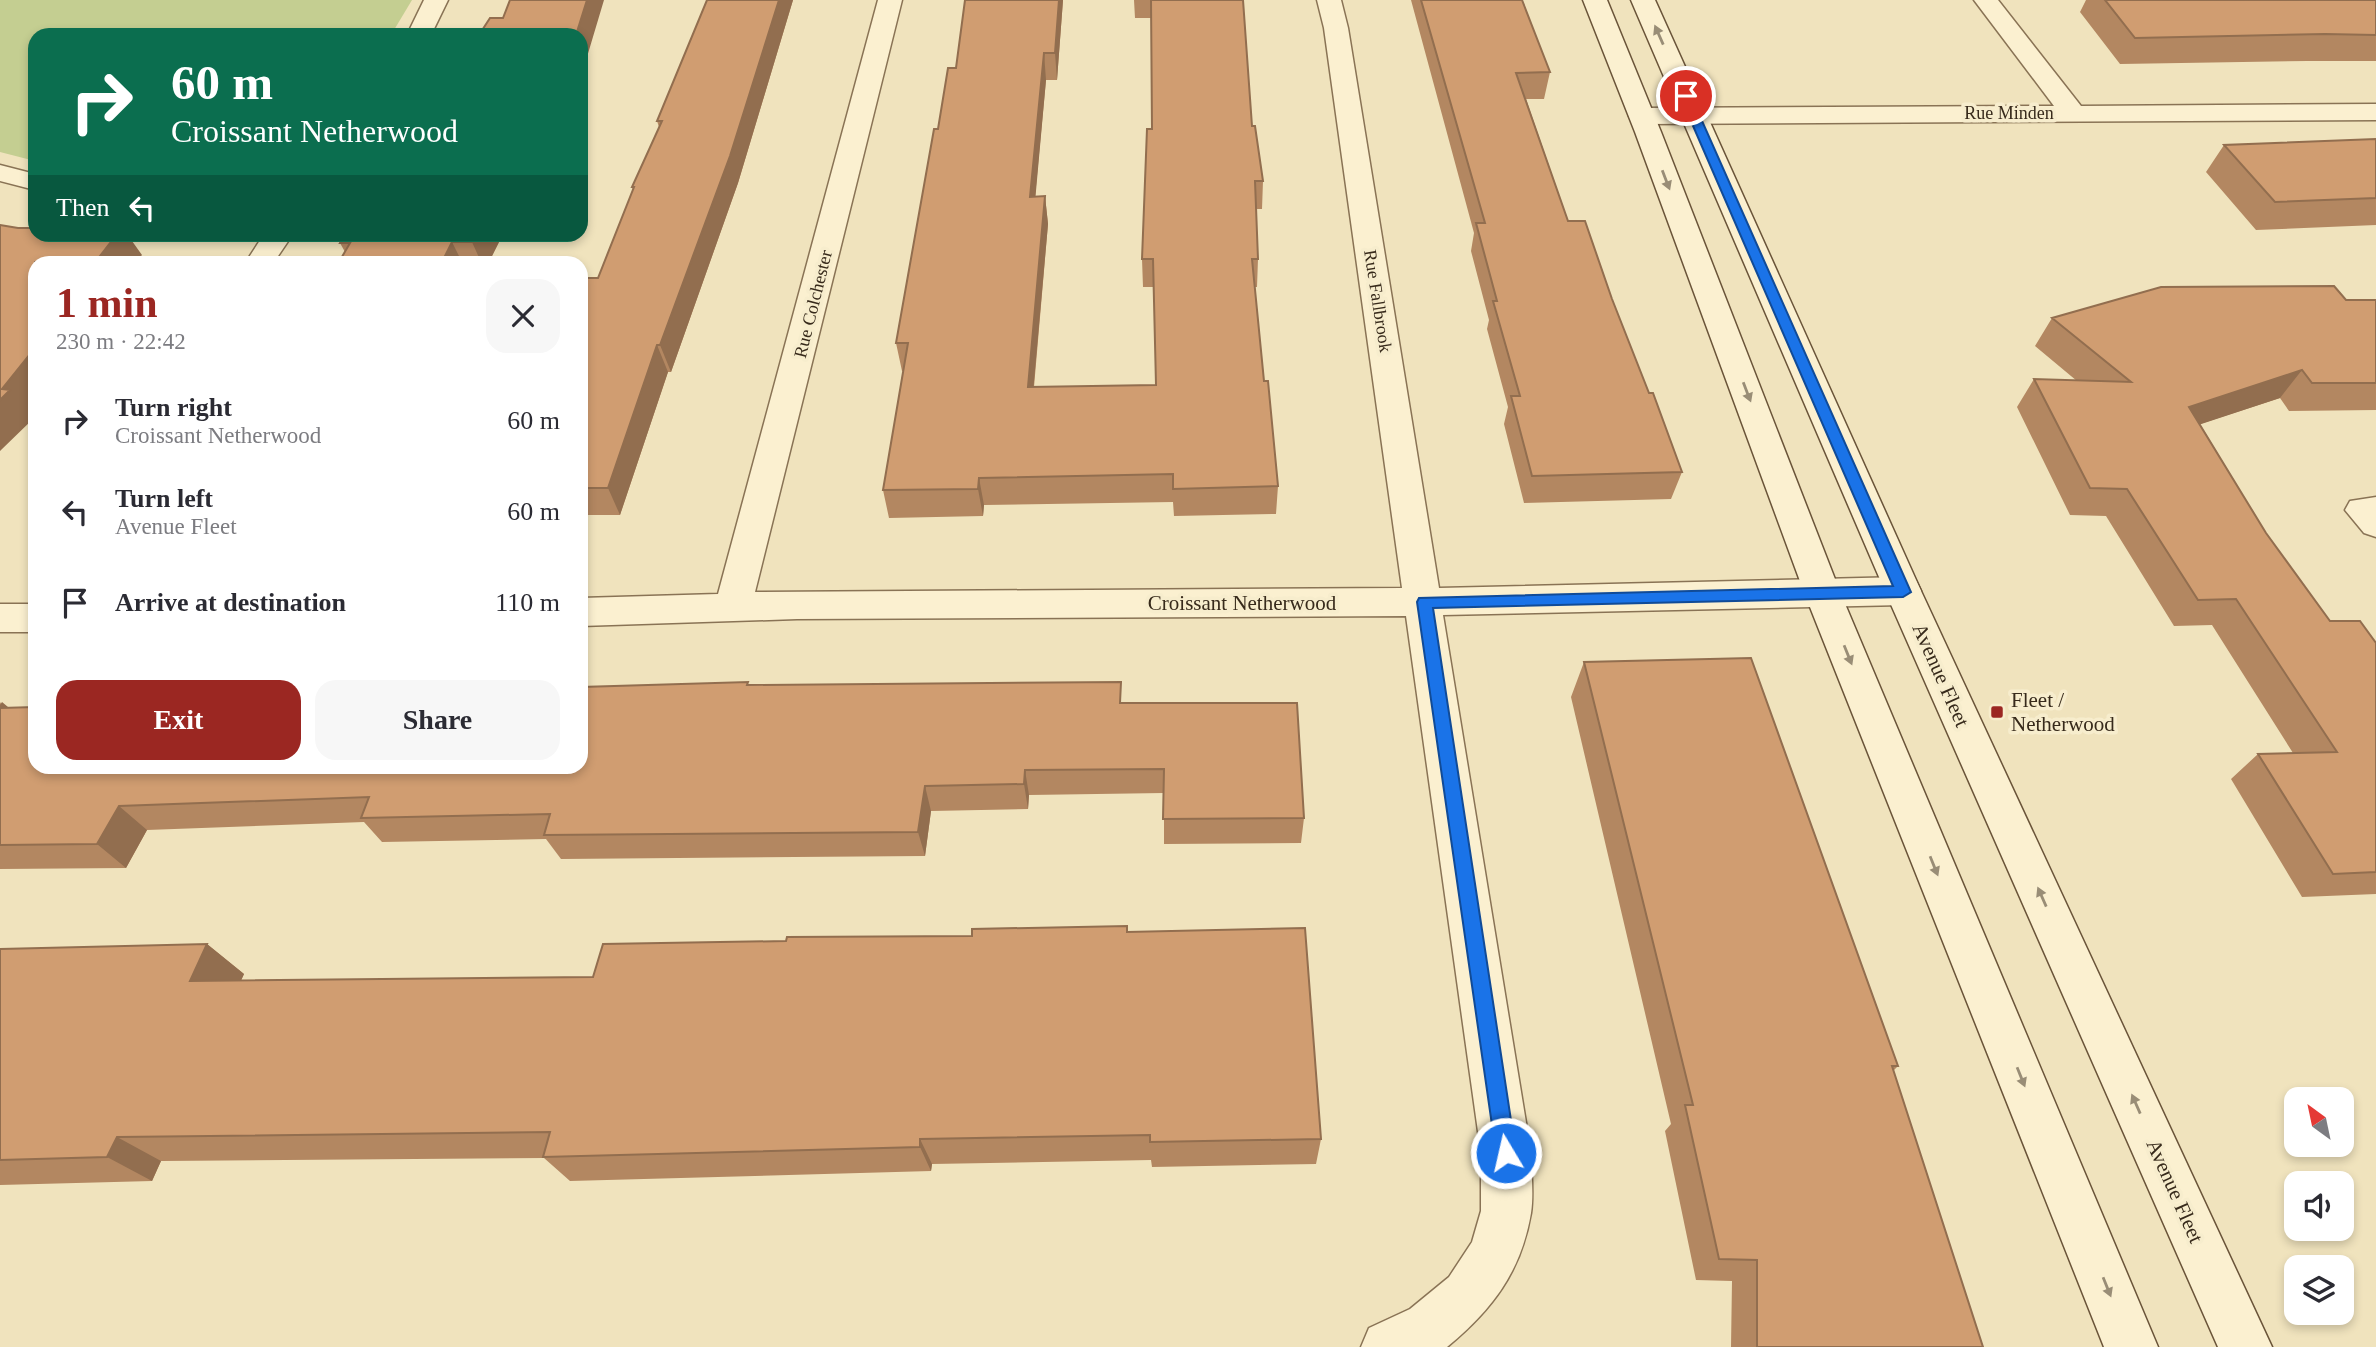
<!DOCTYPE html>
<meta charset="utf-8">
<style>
body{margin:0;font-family:"Times New Roman",serif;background:#f7f7f7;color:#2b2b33;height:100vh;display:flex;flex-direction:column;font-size:26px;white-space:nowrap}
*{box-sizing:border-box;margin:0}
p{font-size:23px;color:#7c7c81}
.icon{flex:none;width:38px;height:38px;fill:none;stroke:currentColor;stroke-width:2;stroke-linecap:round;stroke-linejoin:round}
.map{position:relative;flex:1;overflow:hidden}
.details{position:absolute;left:28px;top:256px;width:560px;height:518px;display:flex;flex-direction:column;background:#fff;border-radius:21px;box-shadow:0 4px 10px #0003}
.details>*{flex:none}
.guide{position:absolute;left:28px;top:28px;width:560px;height:214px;border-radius:21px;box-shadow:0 4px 10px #0003;background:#0b6e4f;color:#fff;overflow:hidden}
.needle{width:46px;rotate:327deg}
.controls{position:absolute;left:2284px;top:1087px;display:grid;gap:14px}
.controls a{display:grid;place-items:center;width:70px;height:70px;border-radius:14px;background:#fff;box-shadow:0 4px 10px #0003;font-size:35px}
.pin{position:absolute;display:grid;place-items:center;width:60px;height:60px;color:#fff;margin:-30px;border:4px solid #fff;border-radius:50%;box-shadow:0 2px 7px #0007}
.me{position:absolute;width:77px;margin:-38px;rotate:351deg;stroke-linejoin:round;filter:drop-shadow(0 0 5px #0008)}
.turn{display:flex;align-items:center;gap:24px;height:147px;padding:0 28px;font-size:32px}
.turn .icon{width:91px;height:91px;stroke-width:2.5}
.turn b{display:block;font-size:49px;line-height:60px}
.then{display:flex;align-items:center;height:66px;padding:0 28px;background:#0003;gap:14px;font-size:26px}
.round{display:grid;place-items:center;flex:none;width:74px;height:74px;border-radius:21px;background:#f7f7f7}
.head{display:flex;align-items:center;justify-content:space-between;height:119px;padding:0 28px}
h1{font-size:42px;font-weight:700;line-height:52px;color:#9b2722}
.primary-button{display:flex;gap:14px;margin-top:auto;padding:14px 28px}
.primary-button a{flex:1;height:80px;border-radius:21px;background:#9b2722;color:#fff;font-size:28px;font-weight:700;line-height:80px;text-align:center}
.primary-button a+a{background:#f7f7f7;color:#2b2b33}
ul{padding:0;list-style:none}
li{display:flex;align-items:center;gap:21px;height:91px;padding:0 28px}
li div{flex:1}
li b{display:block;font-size:26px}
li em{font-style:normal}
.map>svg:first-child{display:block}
.green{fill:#c4ce91}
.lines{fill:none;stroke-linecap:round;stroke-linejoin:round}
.minor-casing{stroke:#897355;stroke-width:3}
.secondary-casing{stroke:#6a5439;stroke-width:3}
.minor{fill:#fbf0d0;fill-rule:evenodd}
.secondary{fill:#fbf0d0;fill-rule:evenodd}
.wall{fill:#b38761}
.shaded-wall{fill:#926e4f}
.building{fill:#d09d71;stroke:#926e4f;stroke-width:2}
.oneway{fill:#998d76}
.route{fill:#1a73e8;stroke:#114b97;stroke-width:2}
.poi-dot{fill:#9b2722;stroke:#f7edcd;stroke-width:2.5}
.labels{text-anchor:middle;stroke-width:7;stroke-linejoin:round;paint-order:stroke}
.far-street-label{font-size:18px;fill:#372a1b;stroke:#f7edcd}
.street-label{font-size:21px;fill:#372a1b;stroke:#f7edcd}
.poi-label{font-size:21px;fill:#372a1b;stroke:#f7edcd;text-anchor:start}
</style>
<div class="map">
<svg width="2376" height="1347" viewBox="0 0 2376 1347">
<rect width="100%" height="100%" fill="#f0e3bd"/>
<path class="green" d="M0,0H412L391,35H35V161L0,152Z"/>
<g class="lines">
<g class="minor-casing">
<path id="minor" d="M424,0H448L431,35H407Z
M878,0H902L755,592L1402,588L1324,28L1317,0H1341L1348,28L1439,588L1903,577L1916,581L1921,591L1916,601L1903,605L1443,615L1531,1153C1531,1172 1534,1194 1531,1213C1521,1272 1492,1310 1447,1347H1361L1369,1328L1410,1309L1449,1277L1472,1242L1481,1211V1153L1406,616L797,619L581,626V598L718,594Z
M1974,0H1998L2081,106L2376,104V120L1642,124L1633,122L1629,116L1633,110L1642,108L2054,106Z
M0,165L35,174V190L0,181Z
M264,234H293L274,262H246Z
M2376,497V537L2364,533L2345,510L2350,501Z
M0,604H35V632H0Z"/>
</g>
<g class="secondary-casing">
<path id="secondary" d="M1583,0H1607L1661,132L1840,592L2158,1347H2104L1804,592L1635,132Z
M1631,0H1655L1921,591L2272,1347H2218L1885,591Z"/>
</g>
<use href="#minor" class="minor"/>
<use href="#secondary" class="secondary"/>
</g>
<path class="wall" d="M707,0H793L738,183L671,372H668L620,515H581V278H598L633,190L632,187L659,127L657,121Z
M965,0H1063L1057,80H1046L1035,197L1045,196L1048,224L1034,387L1156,385L1154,287H1143L1142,259L1152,129L1151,18H1135L1134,0H1243L1252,126L1263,181L1262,209H1256L1258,259L1257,287H1255L1264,381L1278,486L1276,514L1174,516L1173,502L984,505L983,516L889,518L883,490L903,371H902L896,343L938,129L956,68Z
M1411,0H1522L1550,72L1544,99H1526L1568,221L1612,299L1649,393L1682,472L1671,499L1524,503L1504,424L1508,407L1487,329L1489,320L1471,251L1474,233Z
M2086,0H2376V61H2307L2120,64L2080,12Z
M2376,139V225L2256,230L2206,172L2224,145Z
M345,234H503L489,262H339L345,252L340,243Z
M2346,300H2376V410L2289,411L2280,398L2200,424L2266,533L2330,621L2376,643V894L2302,897L2231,779L2258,754L2293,753L2212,625L2174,626L2106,516L2070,515L2017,407L2034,379L2077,381L2035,346L2052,318Z
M1584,662L1898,1066L1893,1071L1983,1347H1731L1732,1281L1696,1280L1665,1131L1671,1124L1571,697Z
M749,685L1122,703L1304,818L1301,843L1164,844V793L1029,795L1028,809L931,811L925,856L561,859L546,839L382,842L364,822L147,830L126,868L0,869V702L35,766Z
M1127,932L1321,1139L1316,1164L1152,1167L1151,1160L932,1164L931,1171L570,1181L544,1158L161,1161L152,1181L0,1185V949L207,944L244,974L241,980L593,977L786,941Z"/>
<path class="shaded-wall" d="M587,0H604L581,77V35H576Z
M779,0H793L738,183L671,372L660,345Z
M1059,0H1063L1057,80L1055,53Z
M1044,53L1046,80L1033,224L1030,197Z
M1045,196L1048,224L1031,415L1028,387Z
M117,234H127L142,255L136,262H104L100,256Z
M476,234H503L489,262H481L472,242Z
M452,242L462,262H442Z
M657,345L668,372L620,515L608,488Z
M35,348V406L30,413L34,418L0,451V400L2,389Z
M2302,370L2280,398L2168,435L2189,407Z
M979,478L984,505L983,516L978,489Z
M2,702L32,727L0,709V705Z
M1025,770L1029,795L1028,809L1024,784Z
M925,786L931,811L925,856L918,832Z
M119,806L147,830L126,868L97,844Z
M207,944L244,974L228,1010L190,981Z
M117,1137L161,1161L152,1181L107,1157Z
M920,1139L932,1164L931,1171L920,1147Z"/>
<path class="building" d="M510,0H587L576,35H479L490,18H503Z
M707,0H779L730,156L660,345H657L608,488H581V278H598L634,187H632L662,121H657Z
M965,0H1059L1055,53H1044L1030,197L1045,196L1028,387L1156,385L1153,259H1142L1147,129H1152L1151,0H1243L1252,126H1255L1263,181H1255L1258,259H1252L1264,381H1268L1278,486L1173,489V474L979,478L978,489L883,490L908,343H896L934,129H938L948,68H956Z
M1421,0H1522L1550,72L1516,73L1568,221H1585L1612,299L1649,393H1653L1682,472L1532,476L1511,396H1520L1493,301H1497L1476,223H1485Z
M2105,0H2376V35L2325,34L2135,38Z
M2376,139V198L2275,202L2224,145Z
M0,225L18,228H35V234H117L100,256H109L104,262H35V348L2,389L10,390L0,400Z
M345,234H476L472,242H452L442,262H339L350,243H340Z
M2334,286L2346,300H2376V383H2312L2302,370L2189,407L2266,533L2330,621H2360L2376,643V872L2333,874L2258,754L2337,752L2236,599L2198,600L2127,489L2090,488L2034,379L2131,382L2052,318L2161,287Z
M1751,658L1898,1066H1892L1983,1347H1757V1260L1719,1259L1685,1105H1693L1584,662Z
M748,682L747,685L1121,682L1120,703H1297L1304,818L1163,819L1164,769L1025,770L1024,784L925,786L918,832L544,835L550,814L361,818L369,797L119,806L97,844L0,845V708L35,707V766H581V687Z
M1127,926V932L1305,928L1321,1139L1150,1142V1135L920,1139V1147L543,1157L550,1132L117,1137L107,1157L0,1160V949L207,944L190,981L593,977L603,944L786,941L787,937L972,936V929Z"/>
<defs><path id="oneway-solid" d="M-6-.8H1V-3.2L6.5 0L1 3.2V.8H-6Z" transform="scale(1.75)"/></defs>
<g class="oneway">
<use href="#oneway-solid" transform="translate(1659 35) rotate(-114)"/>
<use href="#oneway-solid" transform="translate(1666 180) rotate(69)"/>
<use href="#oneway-solid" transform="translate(1747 392) rotate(69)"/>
<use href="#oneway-solid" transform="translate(1848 655) rotate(68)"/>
<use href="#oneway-solid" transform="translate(1934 866) rotate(68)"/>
<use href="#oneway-solid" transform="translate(2042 897) rotate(-114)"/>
<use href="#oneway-solid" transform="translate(2021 1077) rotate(68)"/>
<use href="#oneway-solid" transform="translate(2136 1104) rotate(-114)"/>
<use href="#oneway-solid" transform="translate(2107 1287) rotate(68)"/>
</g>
<path class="route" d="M1682,94L1691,96L1911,592L1903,597L1433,608L1516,1153L1513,1160L1506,1163L1499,1160L1496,1153L1417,602L1419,598L1893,586L1680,96Z"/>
<rect class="poi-dot" x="1990" y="705" width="14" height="14" rx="3.5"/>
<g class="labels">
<g class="far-street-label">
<text x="2009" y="119">Rue Minden</text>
<text transform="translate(1378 301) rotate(81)" y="6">Rue Fallbrook</text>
<text transform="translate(813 304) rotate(-76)" y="6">Rue Colchester</text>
</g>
<g class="street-label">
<text x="1242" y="610">Croissant Netherwood</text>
<text transform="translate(1941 675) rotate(66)" y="7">Avenue Fleet</text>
<text transform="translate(2175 1191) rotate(66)" y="7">Avenue Fleet</text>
</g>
<g class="poi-label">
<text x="2011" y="707">Fleet /<tspan x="2011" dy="24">Netherwood</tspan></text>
</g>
</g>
</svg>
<div class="controls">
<a><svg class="needle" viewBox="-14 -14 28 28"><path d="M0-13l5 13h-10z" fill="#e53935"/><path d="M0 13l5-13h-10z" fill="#7c7c81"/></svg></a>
<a><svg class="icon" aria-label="sound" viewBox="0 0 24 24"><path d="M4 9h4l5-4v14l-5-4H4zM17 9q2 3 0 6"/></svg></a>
<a><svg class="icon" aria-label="layers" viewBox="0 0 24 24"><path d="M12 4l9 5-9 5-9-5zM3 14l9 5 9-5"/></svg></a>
</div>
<div class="pin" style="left:1686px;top:96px;background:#d93025"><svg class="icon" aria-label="arrive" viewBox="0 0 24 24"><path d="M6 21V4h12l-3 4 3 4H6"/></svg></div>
<svg class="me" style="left:1506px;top:1153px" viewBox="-20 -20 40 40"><circle r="17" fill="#1a73e8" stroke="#fff" stroke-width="3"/><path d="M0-11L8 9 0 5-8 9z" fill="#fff"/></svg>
<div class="guide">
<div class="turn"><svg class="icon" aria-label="right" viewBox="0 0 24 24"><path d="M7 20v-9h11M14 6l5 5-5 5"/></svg><div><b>60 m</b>Croissant Netherwood</div></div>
<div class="then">Then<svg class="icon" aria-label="left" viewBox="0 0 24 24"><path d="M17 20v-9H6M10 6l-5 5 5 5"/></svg></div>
</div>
<section class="details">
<div class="head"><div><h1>1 min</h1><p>230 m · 22:42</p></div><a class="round"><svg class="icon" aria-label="close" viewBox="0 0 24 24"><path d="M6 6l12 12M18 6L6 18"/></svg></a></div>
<ul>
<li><svg class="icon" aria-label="right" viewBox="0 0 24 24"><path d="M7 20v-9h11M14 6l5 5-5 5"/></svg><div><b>Turn right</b><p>Croissant Netherwood</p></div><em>60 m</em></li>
<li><svg class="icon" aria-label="left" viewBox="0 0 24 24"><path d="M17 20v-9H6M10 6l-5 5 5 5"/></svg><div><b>Turn left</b><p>Avenue Fleet</p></div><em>60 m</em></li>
<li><svg class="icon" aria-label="arrive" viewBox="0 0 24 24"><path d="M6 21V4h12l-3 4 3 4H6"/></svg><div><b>Arrive at destination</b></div><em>110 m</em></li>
</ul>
<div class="primary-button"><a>Exit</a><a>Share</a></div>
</section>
</div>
